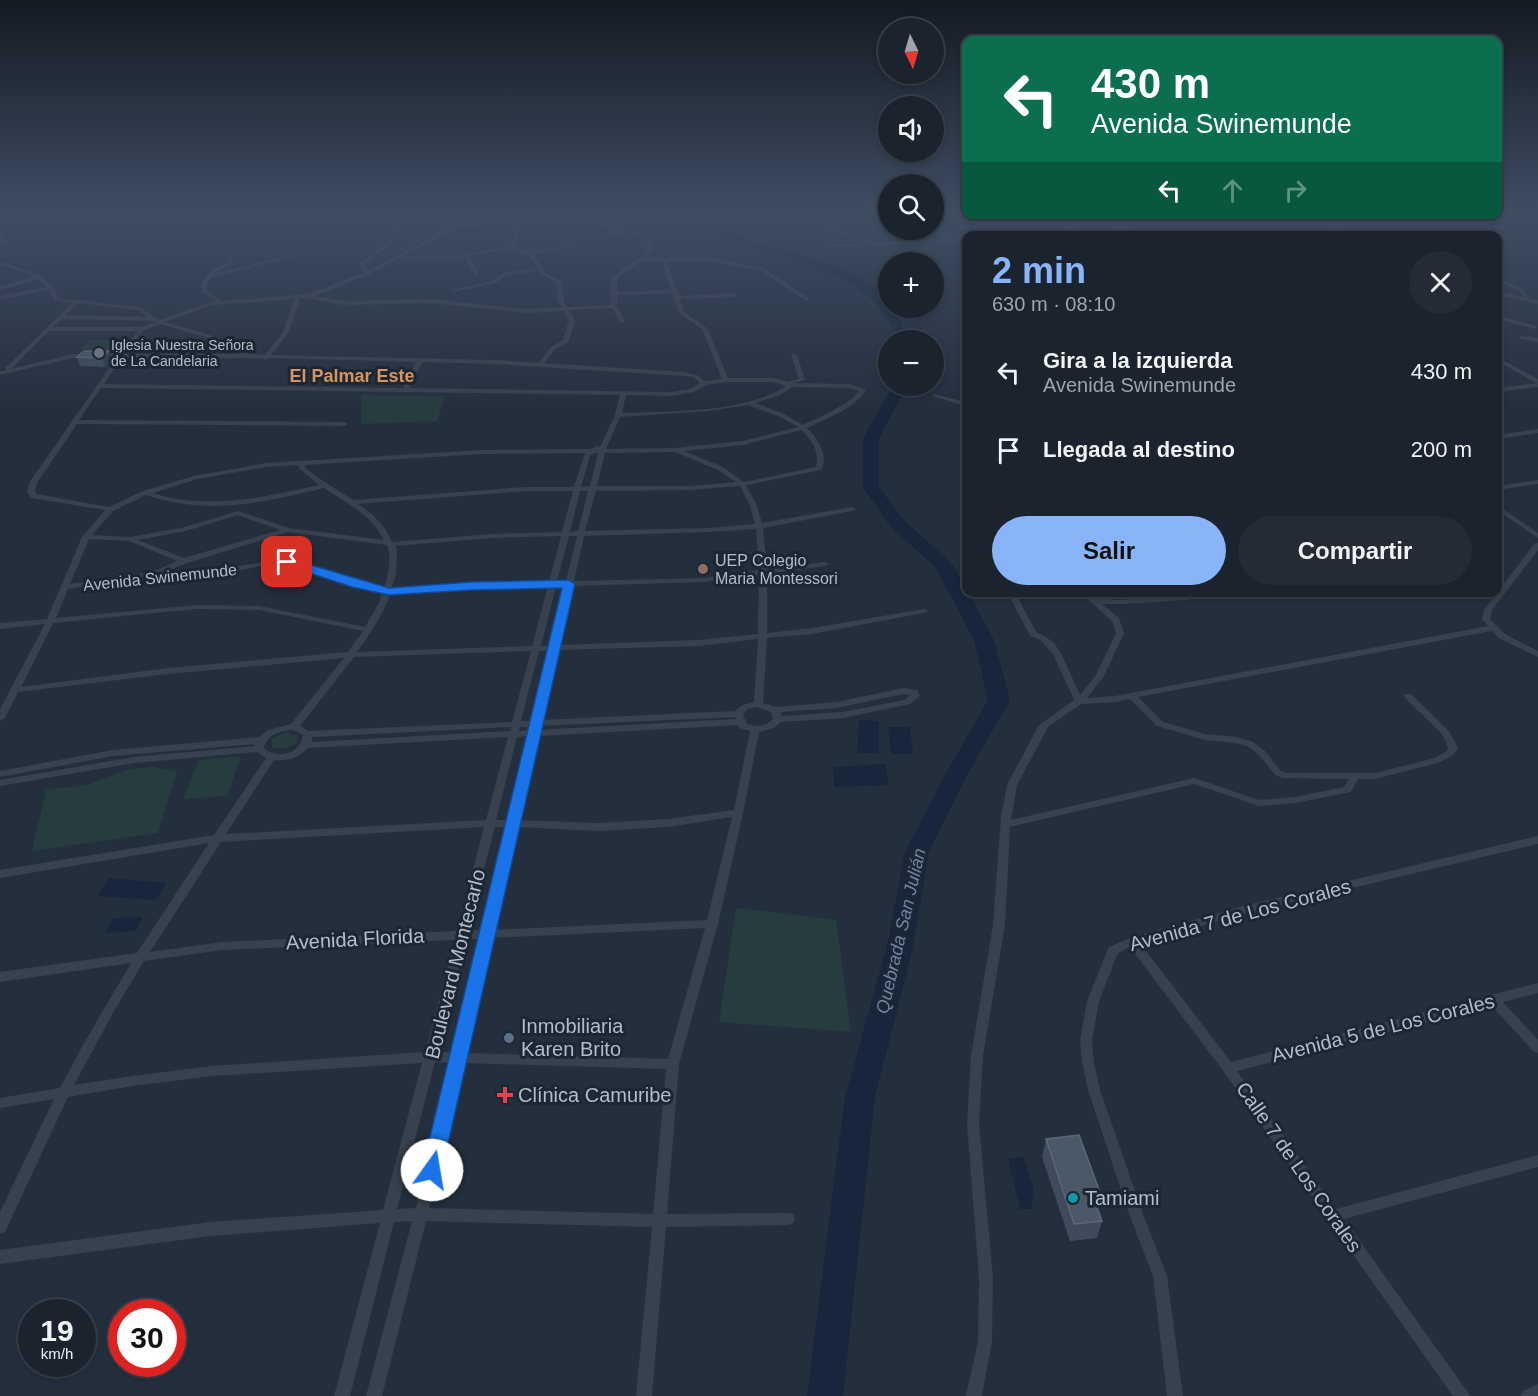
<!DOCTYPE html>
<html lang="es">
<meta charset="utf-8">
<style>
body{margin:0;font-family:Arial,sans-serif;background:#242b36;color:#f1f3f6;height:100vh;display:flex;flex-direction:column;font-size:22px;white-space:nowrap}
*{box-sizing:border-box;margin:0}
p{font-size:20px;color:#a0a4aa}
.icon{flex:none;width:33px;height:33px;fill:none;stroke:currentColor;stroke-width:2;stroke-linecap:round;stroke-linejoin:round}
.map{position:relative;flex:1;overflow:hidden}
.side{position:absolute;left:962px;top:231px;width:540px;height:366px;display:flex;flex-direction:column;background:#1b232e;border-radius:12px;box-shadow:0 3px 9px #0003,0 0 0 2px #39404a}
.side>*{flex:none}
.hud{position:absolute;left:962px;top:36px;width:540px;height:183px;border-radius:12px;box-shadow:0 3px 9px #0003,0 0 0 2px #39404a;background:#0b6e4f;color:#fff;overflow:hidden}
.needle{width:39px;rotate:175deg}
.buttons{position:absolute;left:878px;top:18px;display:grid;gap:12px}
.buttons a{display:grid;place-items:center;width:66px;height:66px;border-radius:50%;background:#1b232e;box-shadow:0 3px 9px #0003,0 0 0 2px #39404a;font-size:30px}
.speed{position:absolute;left:18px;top:1299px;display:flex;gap:12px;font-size:30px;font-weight:700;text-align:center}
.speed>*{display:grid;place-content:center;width:78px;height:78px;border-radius:50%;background:#1b232e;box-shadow:0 3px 9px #0003,0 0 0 2px #39404a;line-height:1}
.speed small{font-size:15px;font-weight:400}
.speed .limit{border:9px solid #d22;background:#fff;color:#111}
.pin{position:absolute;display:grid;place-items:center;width:51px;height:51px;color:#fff;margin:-26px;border-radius:12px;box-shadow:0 3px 9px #0006}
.me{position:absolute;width:66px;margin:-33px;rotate:13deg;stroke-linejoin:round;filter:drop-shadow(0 0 4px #0008)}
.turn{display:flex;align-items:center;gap:21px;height:126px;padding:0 30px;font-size:27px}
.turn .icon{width:78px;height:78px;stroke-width:2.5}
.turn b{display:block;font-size:42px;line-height:51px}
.lanes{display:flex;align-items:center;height:57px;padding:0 30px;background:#0003;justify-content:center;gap:30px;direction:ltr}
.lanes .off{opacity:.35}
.round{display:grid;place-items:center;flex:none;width:63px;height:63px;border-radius:32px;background:#242b36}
.head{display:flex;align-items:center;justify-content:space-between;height:102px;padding:0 30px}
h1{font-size:36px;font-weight:700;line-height:45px;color:#8ab4f8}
.button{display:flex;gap:12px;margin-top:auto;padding:12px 30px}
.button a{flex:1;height:69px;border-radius:36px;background:#8ab4f8;color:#111;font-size:24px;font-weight:700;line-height:69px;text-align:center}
.button a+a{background:#242b36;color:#f1f3f6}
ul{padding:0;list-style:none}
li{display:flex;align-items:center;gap:18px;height:78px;padding:0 30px}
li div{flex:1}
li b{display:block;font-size:22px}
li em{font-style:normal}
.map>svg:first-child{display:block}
.green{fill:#263c3f}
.water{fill:#17263c}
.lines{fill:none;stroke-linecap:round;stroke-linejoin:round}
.river{fill:#17263c;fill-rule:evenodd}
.minor{fill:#38414e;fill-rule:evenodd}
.wall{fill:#3f4b5c}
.shaded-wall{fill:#2f3b4b}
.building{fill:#4b5868;stroke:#5c6777;stroke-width:1.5}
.route{fill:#1a73e8;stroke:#114b97;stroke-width:1.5}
.worship-dot{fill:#6b7280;stroke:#1d2633;stroke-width:2}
.education-dot{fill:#8d6e63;stroke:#1d2633;stroke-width:2}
.service-dot{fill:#5c6f8a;stroke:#1d2633;stroke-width:2}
.health-dot{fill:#e0444e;stroke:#1d2633;stroke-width:2}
.culture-dot{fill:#0f9aa8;stroke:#1d2633;stroke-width:2}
.labels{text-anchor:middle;stroke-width:6;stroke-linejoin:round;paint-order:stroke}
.far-poi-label{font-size:14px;fill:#b4bcc9;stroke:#1d2633;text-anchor:start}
.poi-label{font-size:16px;fill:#b4bcc9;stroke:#1d2633;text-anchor:start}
.street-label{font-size:16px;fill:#b4bcc9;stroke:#1d2633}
.far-district-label{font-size:18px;font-weight:bold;fill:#d59563;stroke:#1d2633}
.water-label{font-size:18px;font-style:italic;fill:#6d86a8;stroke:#1d2633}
.near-street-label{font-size:20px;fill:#b4bcc9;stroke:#1d2633}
.near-poi-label{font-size:20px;fill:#b4bcc9;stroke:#1d2633;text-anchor:start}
</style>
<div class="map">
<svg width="1538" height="1396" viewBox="0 0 1538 1396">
<rect width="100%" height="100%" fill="#242f3e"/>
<path class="green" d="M89,340H126L121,350H81Z
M361,395L445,396L437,421L361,424Z
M285,732L297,735V743L284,749L272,747V739Z
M241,756L227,796L183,799L199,760Z
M152,767L177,771L158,833L32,851L46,790L87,785L129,769Z
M736,908L836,920L851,1032L719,1022Z"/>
<path class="water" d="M859,720L879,721V753H857Z
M888,727H910L913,754H891Z
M885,764L889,785L834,787L833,767Z
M109,878L167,883L155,900L97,896Z
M143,917L135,931L105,933L113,918Z
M1023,1156L1033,1187L1032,1209H1020L1008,1159Z"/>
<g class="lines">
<path class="river" d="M680,212C705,212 732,233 756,242C781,251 888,275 888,308H892L912,340H899C891,326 883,310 871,299C832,263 764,255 715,232C703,226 689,223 680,212Z
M893,386H907L879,438V487L902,518L953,565L994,640L1010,700L967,775L929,852L913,946L875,1097L843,1396H807L845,1097L887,946L905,852L945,775L988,700L974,640L936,568L890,526L863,487V438Z"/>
<path class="minor" d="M376,212H382L404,225L392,243L365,264L367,271L429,239L471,212H476L457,225L505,222L520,224L515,246L528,252L574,244V246H572L533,254L546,273L561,281L564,302L567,307L611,305V278L647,251L648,243L641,237L626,232L624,233L598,237V235L623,231C601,226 579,225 560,212C569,212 578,218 587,221C610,227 635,226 653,243L651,252L645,257H708L763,268L809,298V300H805L761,271L708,261H667L679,296L733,293L736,295L733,297L680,299L684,312L707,328L728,378H773L788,382L789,381L799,379L791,355L794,353L797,355L805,380L794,383L850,384L866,390C854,409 827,418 807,428C818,438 829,456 821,470L746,485L756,503L762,523L852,507L856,509L852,511L763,528L767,569L825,562L829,564L825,566L767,574V633L812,628L924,609L928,611L924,613L812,634L767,638L763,703L776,707L837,702L903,688L917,690L920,696L910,704L843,718L781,722L774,728L759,732L743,813L718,924L679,1064L667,1214L788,1213L793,1214L795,1219L793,1224L788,1225L666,1227L652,1396H636L652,1227L426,1221L382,1396H366L412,1221L394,1222L350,1396H334L380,1223L210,1236L0,1264V1250L210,1222L383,1210L422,1063L212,1076L133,1086L68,1097L5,1232L0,1234V1212L54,1099L0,1108V1098L60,1088L84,1043L131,963L0,982V972L137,953L209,843L0,878V870L214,835L266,758L257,752L134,763L0,786V780L134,757L255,746V744L113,756L0,777V771L113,750L259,737L268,730L291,724L344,658L168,674L18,692L5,718L0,721V709L45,624L0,629V623L47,619L82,537L105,510L31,498L27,491L29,483L116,358H73L0,375V371L7,370L5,368L6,367L72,303L54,300L49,290L0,300V296L46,287L38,279L0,290V286L34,277L23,272L0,265V261L42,276L53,287L58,298L139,307L160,320L209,302L216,301L202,292L201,283L212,270L227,263L229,257L231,256L233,257L231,265L215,273L309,251L311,252L212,277L207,283V290L222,301L308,294L363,273L360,263L388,241L399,225ZM505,224L515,226L510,246L452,256H403L433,241L452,228ZM512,249L530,256L538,268L503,273L492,281L453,290V292L496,283L506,275L539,271L542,275L556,282L558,302L562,307L527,309L430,299L344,301L315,296L368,275L398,259L452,260L465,257L473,274L476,276L479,274L470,256ZM641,261H662L671,290L617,292V279ZM672,293L680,314L702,329L722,379L705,381L697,375L684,372L544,363L554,350L569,341L575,320L569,310L612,308L619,321L622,323L625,321L617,306V295ZM300,298H309L344,305L430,303L527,313L563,311L569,320L563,340L550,348L539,363L494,360L271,355L289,332ZM294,299L283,332L265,355L248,354L210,335L165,322L212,305ZM78,303L138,310L148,317L65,315ZM62,319L153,321L156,322L141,327H53ZM160,324L206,337L240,354H124L144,330ZM50,330L51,331H138L118,354H73L11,369ZM121,358H262L265,360L268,358L416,362L403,388L104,384ZM422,362L494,364L684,376L693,377L700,383L690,389L670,392L409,388ZM726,382H773L786,386C746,413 670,411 622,413L626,395L670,396L694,392L706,385ZM792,387L850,388L859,391C849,405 819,417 803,425L782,413L755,403L780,395ZM101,388L620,395L615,415L600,447L597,446L591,449L482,450L266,463L194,476L143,491L109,507L37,494L35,491L37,483L77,424L345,426L348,424L345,422L79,420ZM748,405L778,416L798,427L743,441L675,448L606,449L620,417L709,411ZM801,430C812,439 820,454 816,467L744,482L723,467L684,451L743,445ZM675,452L718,470L736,482L690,486H597L605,453ZM585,453L574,487H526L353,500L314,475L305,467V465L482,454ZM594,453H598L590,486L581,487L590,456ZM298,465L300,469L319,485C264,497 209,511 153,493L197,479L266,467ZM740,486L749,503L755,524L708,528L585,531L596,491L690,490ZM324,488C346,503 372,515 384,540L289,528L238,511L185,527L130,537L92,535L113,511L146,495C210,516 260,503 324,488ZM526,491H573L562,532L491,534L392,542C384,524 374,515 358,504ZM580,491H588L578,531L570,532ZM238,515L280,530L184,558L138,540L186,531ZM756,529L759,570L704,578L574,581L584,536L708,532ZM288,532L387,545C392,558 388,576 384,588L359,582L300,562L274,560L201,573L165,572L187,563ZM561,536L549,582L471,584L391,589L396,575L397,550L395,546L491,538ZM569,536H577L566,581H557ZM89,539L129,541L177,561L152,572L70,584ZM274,564L296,566L353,586L382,593L379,603L365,627L259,606L196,605L56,618L68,589L153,576L201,577ZM759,575L758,634L699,640L558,645L572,586L704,582ZM548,586L532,646L357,652C370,634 383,615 390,594L471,588ZM556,586H564L550,646H541ZM196,609L259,610L363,631L348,652L168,668L21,687L53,623ZM758,639L754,702L742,705L735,711L540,720L557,650L699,646ZM531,651L512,722L309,731L300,726L354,657ZM539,651H548L531,721H521ZM903,694L911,695L904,700L843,712L782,716L780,712L837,708ZM757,707L771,712L773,719C766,727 757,727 747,724L743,714L748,709ZM735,717L736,719L538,730L539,726ZM738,725L740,728L750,731L734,810L668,819L599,823L516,820L537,736ZM511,727L510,731L312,742V737ZM520,727H529V730L519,731ZM293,730L303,735C301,754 277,760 264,748C267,734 280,731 293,730ZM527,736L506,820H496L517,737ZM508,737L486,820L226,834L274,760C287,761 299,758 308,748ZM732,817L707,920L491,930L515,827L599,831L668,827ZM484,827L457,931L222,942L150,952L221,842ZM495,827H505L480,930L468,931ZM705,928L668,1059L464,1053L490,938ZM466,939H478L452,1052H437ZM455,940L425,1052L212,1066L133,1076L74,1085L113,1013L144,961L222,950ZM435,1062L449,1063L416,1208L397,1209ZM462,1063L666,1069L653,1214L429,1208Z
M782,212H789L873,241V243L953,239L926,231V230C940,230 952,238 966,239V241L831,247H829V245L869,243Z
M870,212H877L888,216V218Z
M1032,214H1039L1073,228L1104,234L1102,235L1070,230Z
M1074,214H1083L1117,225L1175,236C1142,236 1105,227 1074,214Z
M1217,214L1232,216L1238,214H1246L1232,219Z
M1335,214H1339V227L1332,236H1327L1335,227Z
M0,233H2L7,243L0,248V245L2,243L0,238Z
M1497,277L1522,288L1528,298L1538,300V304L1497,295V291L1523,297L1518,290L1497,281Z
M1497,315L1536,326L1537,327L1534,329L1497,319Z
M1522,336L1538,338V342L1520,339L1519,338Z
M1497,357L1538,379V387L1497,392V388L1536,383L1497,361Z
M933,394L966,402V406L933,396Z
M1538,429V433L1497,439V435Z
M1538,480V484L1497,490V486Z
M1497,505L1538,533V538L1497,510Z
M1535,543H1538V550L1492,610L1490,619L1505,634L1538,651V657L1499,638L1492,631L1138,697L1163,722L1205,734L1236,737L1253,742L1265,751L1281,771L1287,773H1375L1435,758L1447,751L1448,748L1442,734L1405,698L1404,696L1405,694H1411L1449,731L1458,748L1453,755L1441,762L1375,779H1358L1351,792L1295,803L1259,806L1194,784L1010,827L1005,925L983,1056L979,1124L993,1278L992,1341L982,1396H966L978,1341L979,1278L967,1124L971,1056L993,925L1001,817L1007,785L1039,725L1074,700L1053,654L1040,640L1030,636L1007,592H1015L1036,632L1046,637L1054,643L1061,653L1080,695L1096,675L1116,633L1112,621L1080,592H1089L1096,598L1118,600L1206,593L1207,595L1206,597L1185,600L1125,604H1102L1119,618L1124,633L1104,676L1087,698L1115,696L1488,626L1482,619L1484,610ZM1130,699L1157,726L1205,740L1236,743L1247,746L1259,755L1275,775L1283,778L1349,779L1344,787L1295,797L1259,800L1194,778L1011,820L1017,785L1048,727L1081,704L1115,702Z
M1538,836V844L1251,912L1140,943L1231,1062L1538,983V993L1503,1002L1538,1040V1053L1534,1052L1491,1005L1237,1071L1336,1209L1538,1155V1167L1344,1219L1467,1391L1470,1396H1453L1224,1072L1130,947L1118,953L1099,1001L1092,1041L1094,1062L1100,1090L1143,1214L1167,1276L1183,1396H1167L1153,1276L1129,1214L1088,1090L1082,1062L1080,1041L1087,1001L1109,947L1132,937L1251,904Z
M1538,1384V1396H1520L1523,1391Z"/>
</g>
<path class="wall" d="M84,351L112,360L105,367L80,366L77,357Z
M1046,1139L1101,1195L1097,1208L1102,1221L1097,1238L1070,1241L1042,1157Z"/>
<path class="shaded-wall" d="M109,351L112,360L105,367L102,358Z"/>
<path class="building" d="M84,351H109L102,358L77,357Z
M1079,1135L1101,1195L1093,1196L1102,1221L1074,1224L1046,1139Z"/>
<linearGradient id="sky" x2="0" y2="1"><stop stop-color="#141a22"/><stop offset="0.52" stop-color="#3f4d63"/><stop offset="1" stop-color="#3f4d63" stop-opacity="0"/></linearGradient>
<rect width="1538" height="408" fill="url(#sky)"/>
<path class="route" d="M287,558L389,588L471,582L569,580L575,584L442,1170L439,1176L432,1179L425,1176L422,1170L562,588L471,590L389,595L352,587L282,564L281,562Z"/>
<circle class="worship-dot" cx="99" cy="353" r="6"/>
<circle class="education-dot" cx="703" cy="569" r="6"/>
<circle class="service-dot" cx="509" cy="1038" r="6"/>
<path class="health-dot" d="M502 1086h6v6h6v6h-6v6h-6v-6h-6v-6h6z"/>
<circle class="culture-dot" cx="1073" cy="1198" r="6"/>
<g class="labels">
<g class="far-poi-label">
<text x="111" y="350">Iglesia Nuestra Señora<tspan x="111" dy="16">de La Candelaria</tspan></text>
</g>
<g class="poi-label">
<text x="715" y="566">UEP Colegio<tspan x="715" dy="18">Maria Montessori</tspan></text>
</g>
<g class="street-label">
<text transform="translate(160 577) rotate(-6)" y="6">Avenida Swinemunde</text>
</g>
<g class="far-district-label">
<text x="352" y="382">El Palmar Este</text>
</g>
<g class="water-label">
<text transform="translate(901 931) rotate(-77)" y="6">Quebrada San Julián</text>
</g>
<g class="near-street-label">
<text transform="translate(1240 915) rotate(-15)" y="7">Avenida 7 de Los Corales</text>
<text transform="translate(355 939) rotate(-3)" y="7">Avenida Florida</text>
<text transform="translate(455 964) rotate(-76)" y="7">Boulevard Montecarlo</text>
<text transform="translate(1383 1028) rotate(-14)" y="7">Avenida 5 de Los Corales</text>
<text transform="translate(1299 1167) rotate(55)" y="7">Calle 7 de Los Corales</text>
</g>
<g class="near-poi-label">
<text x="521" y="1033">Inmobiliaria<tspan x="521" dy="23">Karen Brito</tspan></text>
<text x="518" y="1102">Clínica Camuribe</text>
<text x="1085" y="1205">Tamiami</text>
</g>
</g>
</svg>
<div class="buttons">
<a><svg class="needle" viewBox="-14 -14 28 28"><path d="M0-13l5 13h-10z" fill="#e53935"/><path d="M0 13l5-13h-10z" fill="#a0a4aa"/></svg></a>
<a><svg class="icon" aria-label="sound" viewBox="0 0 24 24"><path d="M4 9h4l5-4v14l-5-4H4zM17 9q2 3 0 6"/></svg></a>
<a><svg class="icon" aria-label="search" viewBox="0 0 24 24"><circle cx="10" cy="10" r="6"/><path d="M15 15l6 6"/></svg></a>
<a>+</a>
<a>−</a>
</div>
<div class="speed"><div>19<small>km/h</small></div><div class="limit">30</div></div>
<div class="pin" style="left:287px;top:562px;background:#d93025"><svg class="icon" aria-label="arrive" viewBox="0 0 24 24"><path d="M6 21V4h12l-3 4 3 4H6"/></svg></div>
<svg class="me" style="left:432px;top:1170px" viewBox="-20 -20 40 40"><circle r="19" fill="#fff"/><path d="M0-13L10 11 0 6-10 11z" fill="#1a73e8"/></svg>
<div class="hud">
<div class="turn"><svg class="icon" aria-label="left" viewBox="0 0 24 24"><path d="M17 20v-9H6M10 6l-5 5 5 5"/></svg><div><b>430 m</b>Avenida Swinemunde</div></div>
<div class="lanes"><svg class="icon" aria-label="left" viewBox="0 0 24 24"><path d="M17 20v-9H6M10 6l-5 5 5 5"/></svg><svg class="icon off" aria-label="ahead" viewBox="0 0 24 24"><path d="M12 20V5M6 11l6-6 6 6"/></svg><svg class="icon off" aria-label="right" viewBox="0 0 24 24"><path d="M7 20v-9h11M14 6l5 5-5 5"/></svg></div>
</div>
<section class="side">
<div class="head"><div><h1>2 min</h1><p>630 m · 08:10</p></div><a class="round"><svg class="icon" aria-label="close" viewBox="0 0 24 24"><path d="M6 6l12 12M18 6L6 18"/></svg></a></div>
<ul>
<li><svg class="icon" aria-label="left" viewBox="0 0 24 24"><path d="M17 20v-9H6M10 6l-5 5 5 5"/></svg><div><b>Gira a la izquierda</b><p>Avenida Swinemunde</p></div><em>430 m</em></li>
<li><svg class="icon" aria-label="arrive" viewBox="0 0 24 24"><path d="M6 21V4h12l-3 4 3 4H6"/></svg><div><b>Llegada al destino</b></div><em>200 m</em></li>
</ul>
<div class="button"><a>Salir</a><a>Compartir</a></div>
</section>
</div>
